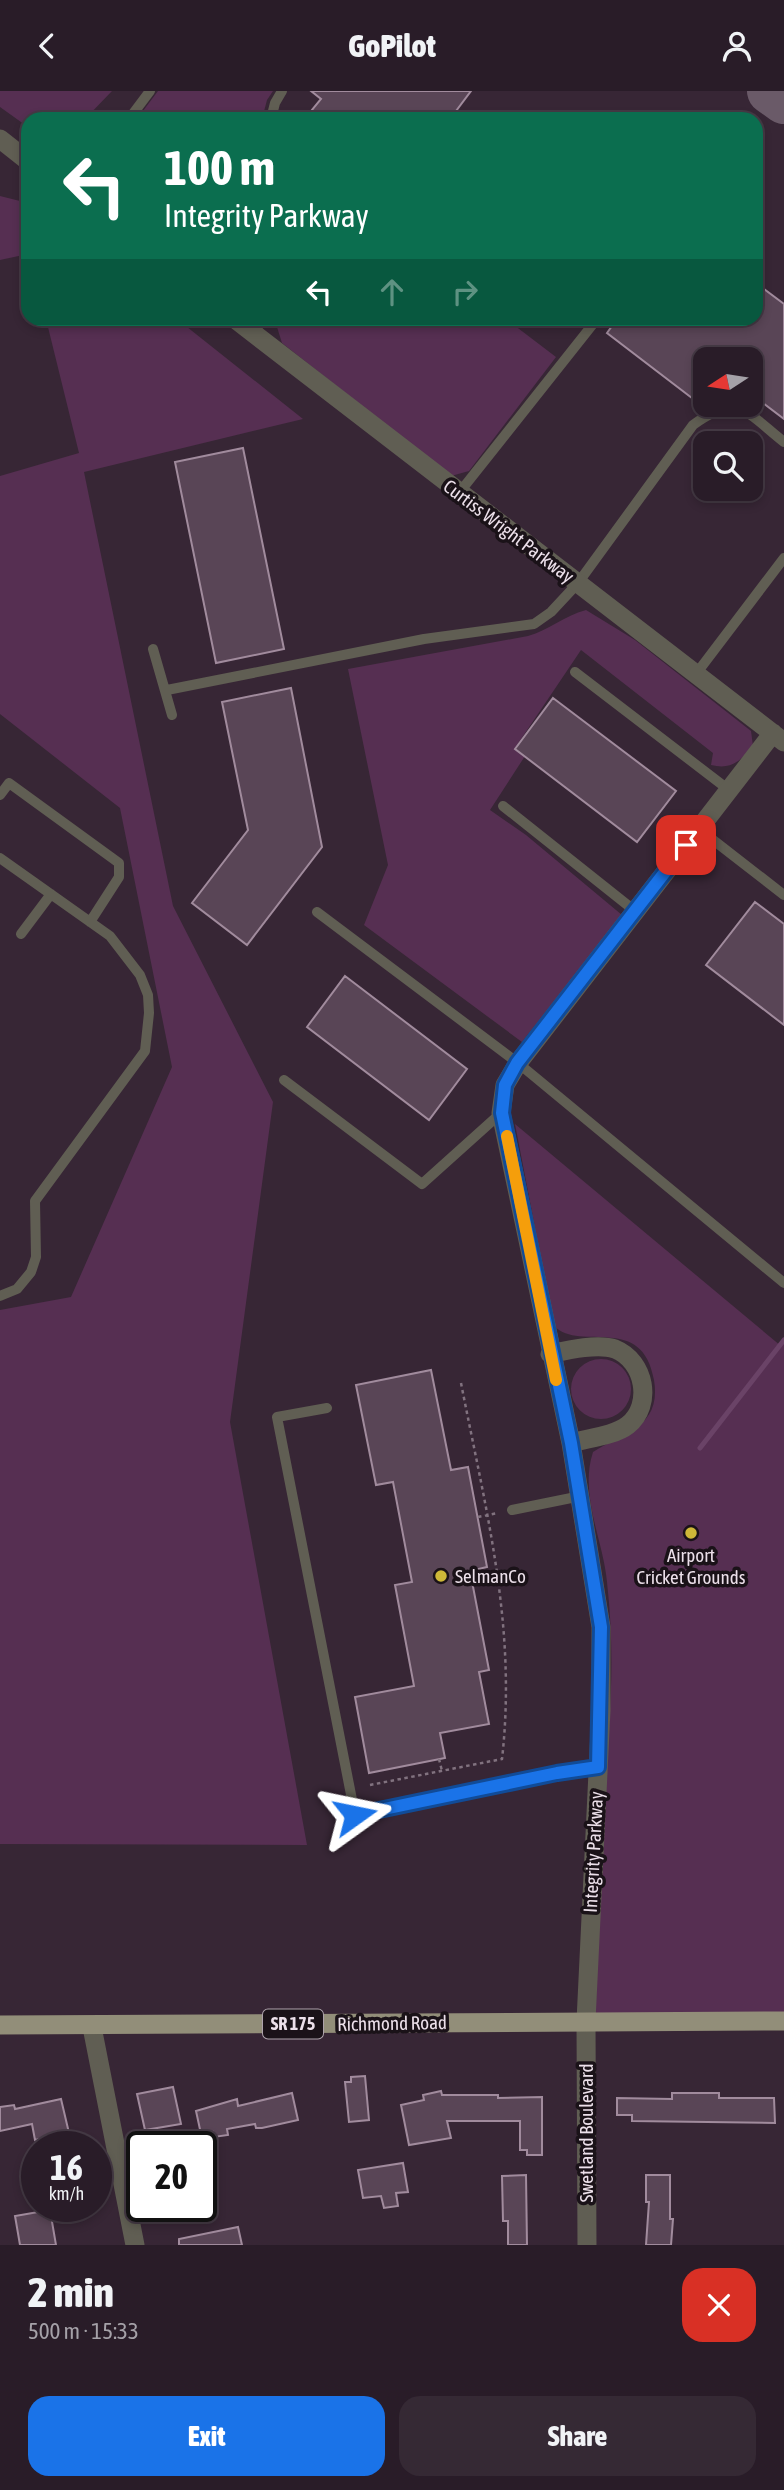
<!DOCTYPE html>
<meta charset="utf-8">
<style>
body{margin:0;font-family:"Asap Condensed",sans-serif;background:#352934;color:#f1f3f6;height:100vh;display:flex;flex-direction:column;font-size:26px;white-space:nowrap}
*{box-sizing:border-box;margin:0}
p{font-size:23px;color:#a5a1a8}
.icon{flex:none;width:38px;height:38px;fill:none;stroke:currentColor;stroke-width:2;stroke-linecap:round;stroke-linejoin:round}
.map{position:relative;height:2154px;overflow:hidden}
.panel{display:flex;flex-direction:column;background:#291c28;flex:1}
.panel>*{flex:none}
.banner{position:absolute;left:21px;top:21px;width:742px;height:214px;border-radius:21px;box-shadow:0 4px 10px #0003,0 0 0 2px #453a45;background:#0b6e4f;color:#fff;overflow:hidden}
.needle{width:46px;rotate:258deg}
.fabs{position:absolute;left:693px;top:256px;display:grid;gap:14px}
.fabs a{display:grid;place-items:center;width:70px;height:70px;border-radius:14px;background:#291c28;box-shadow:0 4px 10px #0003,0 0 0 2px #453a45;font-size:35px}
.speed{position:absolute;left:21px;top:2040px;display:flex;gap:14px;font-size:35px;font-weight:700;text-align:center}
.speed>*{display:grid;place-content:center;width:91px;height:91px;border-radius:50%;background:#291c28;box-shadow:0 4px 10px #0003,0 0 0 2px #453a45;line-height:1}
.speed small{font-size:18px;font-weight:400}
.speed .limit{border:4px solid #111;border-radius:10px;background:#fff;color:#111}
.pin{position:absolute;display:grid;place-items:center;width:60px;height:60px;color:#fff;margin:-30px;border-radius:14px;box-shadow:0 4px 10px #0006}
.me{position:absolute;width:77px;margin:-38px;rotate:78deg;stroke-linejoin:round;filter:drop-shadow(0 0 5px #0008)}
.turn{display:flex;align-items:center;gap:24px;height:147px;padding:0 28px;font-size:32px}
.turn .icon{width:91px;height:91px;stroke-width:2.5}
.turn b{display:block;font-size:49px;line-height:60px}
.lanes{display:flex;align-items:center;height:66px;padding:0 28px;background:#0003;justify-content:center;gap:35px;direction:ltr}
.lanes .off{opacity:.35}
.round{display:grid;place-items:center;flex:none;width:74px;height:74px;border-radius:21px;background:#352934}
.overview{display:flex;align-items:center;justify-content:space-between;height:119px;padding:0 28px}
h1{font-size:42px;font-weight:800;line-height:52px}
.cta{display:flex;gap:14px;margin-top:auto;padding:14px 28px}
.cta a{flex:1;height:80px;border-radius:21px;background:#1a73e8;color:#fff;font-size:28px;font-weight:800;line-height:80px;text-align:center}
.cta a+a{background:#352934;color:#f1f3f6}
header{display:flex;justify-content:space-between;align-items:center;height:91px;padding:0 28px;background:#291c28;font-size:32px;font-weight:800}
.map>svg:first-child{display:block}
.green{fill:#562f52}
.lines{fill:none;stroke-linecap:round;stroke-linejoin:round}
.stream{stroke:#6a4367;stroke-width:5}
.taxiway{stroke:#6a5a68;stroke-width:46}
.building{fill:#594556;stroke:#a18b9d;stroke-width:2}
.path{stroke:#81727f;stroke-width:2.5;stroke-dasharray:3.5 3.5;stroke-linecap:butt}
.service{stroke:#605e53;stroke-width:10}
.minor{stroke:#605e53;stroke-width:19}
.primary{stroke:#928e79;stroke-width:19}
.route-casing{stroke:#114b97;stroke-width:18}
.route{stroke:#1a73e8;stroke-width:12}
.slow{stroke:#f59e0b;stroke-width:12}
.poi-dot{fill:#ceb838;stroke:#1a1218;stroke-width:2.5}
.labels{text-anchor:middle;stroke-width:7;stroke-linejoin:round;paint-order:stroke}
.shield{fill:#1a1218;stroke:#ada2ab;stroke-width:2}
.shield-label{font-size:18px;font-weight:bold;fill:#ece0ea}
.street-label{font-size:19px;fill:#ece0ea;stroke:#1a1218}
.poi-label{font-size:19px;fill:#ece0ea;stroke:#1a1218}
</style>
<header><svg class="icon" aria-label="back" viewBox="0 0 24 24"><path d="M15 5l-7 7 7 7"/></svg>GoPilot<svg class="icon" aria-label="person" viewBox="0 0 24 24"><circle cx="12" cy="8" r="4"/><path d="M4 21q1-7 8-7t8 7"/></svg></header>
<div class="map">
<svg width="784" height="2154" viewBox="0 0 784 2154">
<rect width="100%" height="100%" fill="#372635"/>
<path class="green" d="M0,0H112L85,28H28V36L0,16Z
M158,0H273L267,9L262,28H137Z
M0,105L28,112V163L0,169Z
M46,228H177L303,328L84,381L173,815L273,1011L230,1331L307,1754L0,1753V1219L71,1206L172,976L120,717L0,623V385L79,362Z
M280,228H506L556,266L469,380L451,385L282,252L277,236Z
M586,519L635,549L751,640L753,655C740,670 732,679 711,674L713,662L581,559L515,657L525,665L490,719L526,744L622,824L522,951L364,834L388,774L348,578L528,545C549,539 564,525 586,519Z
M515,1033L781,1255L784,1251V1930H586C591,1866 594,1803 600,1739C608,1651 617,1580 607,1491C603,1448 579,1404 593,1361C622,1342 662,1337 654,1289C642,1221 581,1262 554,1235Z
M571 1298a30 30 0 1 1 60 0a30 30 0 1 1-60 0Z"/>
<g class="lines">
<path class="stream" d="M700,1357L784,1249"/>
<path class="taxiway" d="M770,0L784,10"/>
</g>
<path class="building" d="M311,0H471L450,28H321L311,20L321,8Z
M756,192L784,213V328L751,303V268H705V317L607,242L617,228H756Z
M243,357L284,558L216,572L175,371Z
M291,597L322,756L247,854L192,812L248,739L222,611Z
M553,607L676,700L637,751L515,658Z
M755,811L784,833V934L706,874Z
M345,885L467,978L429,1029L307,936Z
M431,1279L451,1379L468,1376L487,1476L470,1480L489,1579L479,1581L489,1633L440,1642L445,1667L369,1682L355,1606L414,1595L395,1494L412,1491L393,1391L376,1394L356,1294Z
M365,1985L369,2029L349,2031L345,1991H351V1986Z
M173,1996L181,2033L145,2039L137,2003Z
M441,2000L442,2004H498V2007L542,2006V2064H527V2059H520V2030H447L451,2047L409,2054L401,2014L424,2009L423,2004Z
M292,2002L298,2029L262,2037H256L255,2033L227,2038L228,2044L214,2046L213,2041L201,2043L196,2020L237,2008L238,2015Z
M672,2002H719V2007H774L775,2032L632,2030V2024H617V2007L672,2008Z
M61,2008L69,2042L35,2049L32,2033L0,2040V2016L14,2014L15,2018Z
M403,2072L408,2101L396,2102L398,2115L384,2117L381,2105L363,2107L358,2079Z
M526,2084L527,2154H508V2130H503L502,2085Z
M646,2084H670V2128H673L671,2154H646L649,2111H646Z
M50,2119L56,2154H20L15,2125Z
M238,2136L242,2154H179V2148Z"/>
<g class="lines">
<path class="path" d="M478,1426L498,1422
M439,1668L442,1680
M370,1694L502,1668C517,1536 486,1420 461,1292"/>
<path class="service" d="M129,28L150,0
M271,28L275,12L282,0
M253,241L264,228
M459,402L597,228
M153,558L172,624
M575,581L729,699
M696,583L784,467
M167,599L424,548L534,533L551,521L578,492L693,334C738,301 746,321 784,351
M0,704L9,692L119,772V786L90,831
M503,715L635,820
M699,738L784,804
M0,767L110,845L140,884L148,904L149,922L145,960L35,1110L36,1166L31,1181L17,1198L0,1205
M317,821L518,972L784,1192
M21,843L51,803
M284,989L422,1093L501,1022
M327,1317L277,1326L355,1724L557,1682L598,1676
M512,1419L581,1405"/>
<path class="minor" d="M0,48L28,70
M235,228L784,651
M550,1263C568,1259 598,1252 615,1258C645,1270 653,1314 628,1334C614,1345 588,1347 571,1352
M92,1936L135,2154
M587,2154L586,1930L601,1619V1536L571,1352L501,1022L505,994L518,972L773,642"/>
<path class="primary" d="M0,1934L784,1930"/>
</g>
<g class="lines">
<g class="route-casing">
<path id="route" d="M355,1724L557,1682L598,1676L601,1536L571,1352L502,1022L505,994L517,972L686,754"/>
</g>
<use href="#route" class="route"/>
<path class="slow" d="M507,1045L556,1289"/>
</g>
<g class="poi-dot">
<circle cx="691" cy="1442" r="7"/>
<circle cx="441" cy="1485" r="7"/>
</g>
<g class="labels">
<rect class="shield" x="263" y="1918.5" width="60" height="29" rx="5"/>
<g class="shield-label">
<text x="293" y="1939">SR 175</text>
</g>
<g class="street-label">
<text transform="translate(509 440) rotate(37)" y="7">Curtiss Wright Parkway</text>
<text transform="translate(593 1761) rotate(-87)" y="7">Integrity Parkway</text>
<text transform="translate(392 1932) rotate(-1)" y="7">Richmond Road</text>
<text transform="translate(586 2042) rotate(-90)" y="7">Swetland Boulevard</text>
</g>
<g class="poi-label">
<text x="691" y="1471">Airport<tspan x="691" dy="22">Cricket Grounds</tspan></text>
<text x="455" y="1492" text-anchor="start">SelmanCo</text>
</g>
</g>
</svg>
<div class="fabs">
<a><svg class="needle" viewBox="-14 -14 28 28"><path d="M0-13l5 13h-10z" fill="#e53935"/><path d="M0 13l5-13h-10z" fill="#a5a1a8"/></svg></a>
<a><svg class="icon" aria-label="search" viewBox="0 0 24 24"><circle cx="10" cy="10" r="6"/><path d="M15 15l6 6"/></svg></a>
</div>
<div class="speed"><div>16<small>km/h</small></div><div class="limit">20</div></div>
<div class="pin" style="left:686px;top:754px;background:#d93025"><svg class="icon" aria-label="arrive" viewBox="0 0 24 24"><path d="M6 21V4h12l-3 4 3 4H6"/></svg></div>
<svg class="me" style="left:355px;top:1724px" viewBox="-20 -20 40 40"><path d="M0-17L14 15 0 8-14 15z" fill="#1a73e8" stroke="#fff" stroke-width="4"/></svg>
<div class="banner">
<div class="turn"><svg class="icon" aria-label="left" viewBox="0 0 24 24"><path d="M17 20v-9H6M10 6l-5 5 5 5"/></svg><div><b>100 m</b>Integrity Parkway</div></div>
<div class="lanes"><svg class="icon" aria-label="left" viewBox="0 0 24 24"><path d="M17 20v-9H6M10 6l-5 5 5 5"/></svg><svg class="icon off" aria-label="ahead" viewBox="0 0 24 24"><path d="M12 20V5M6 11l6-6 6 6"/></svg><svg class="icon off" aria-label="right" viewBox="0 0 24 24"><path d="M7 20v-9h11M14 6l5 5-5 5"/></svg></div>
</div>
</div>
<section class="panel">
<div class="overview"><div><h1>2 min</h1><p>500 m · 15:33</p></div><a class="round" style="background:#d93025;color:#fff"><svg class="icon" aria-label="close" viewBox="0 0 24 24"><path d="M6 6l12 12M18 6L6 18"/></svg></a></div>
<div class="cta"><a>Exit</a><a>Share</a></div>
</section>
